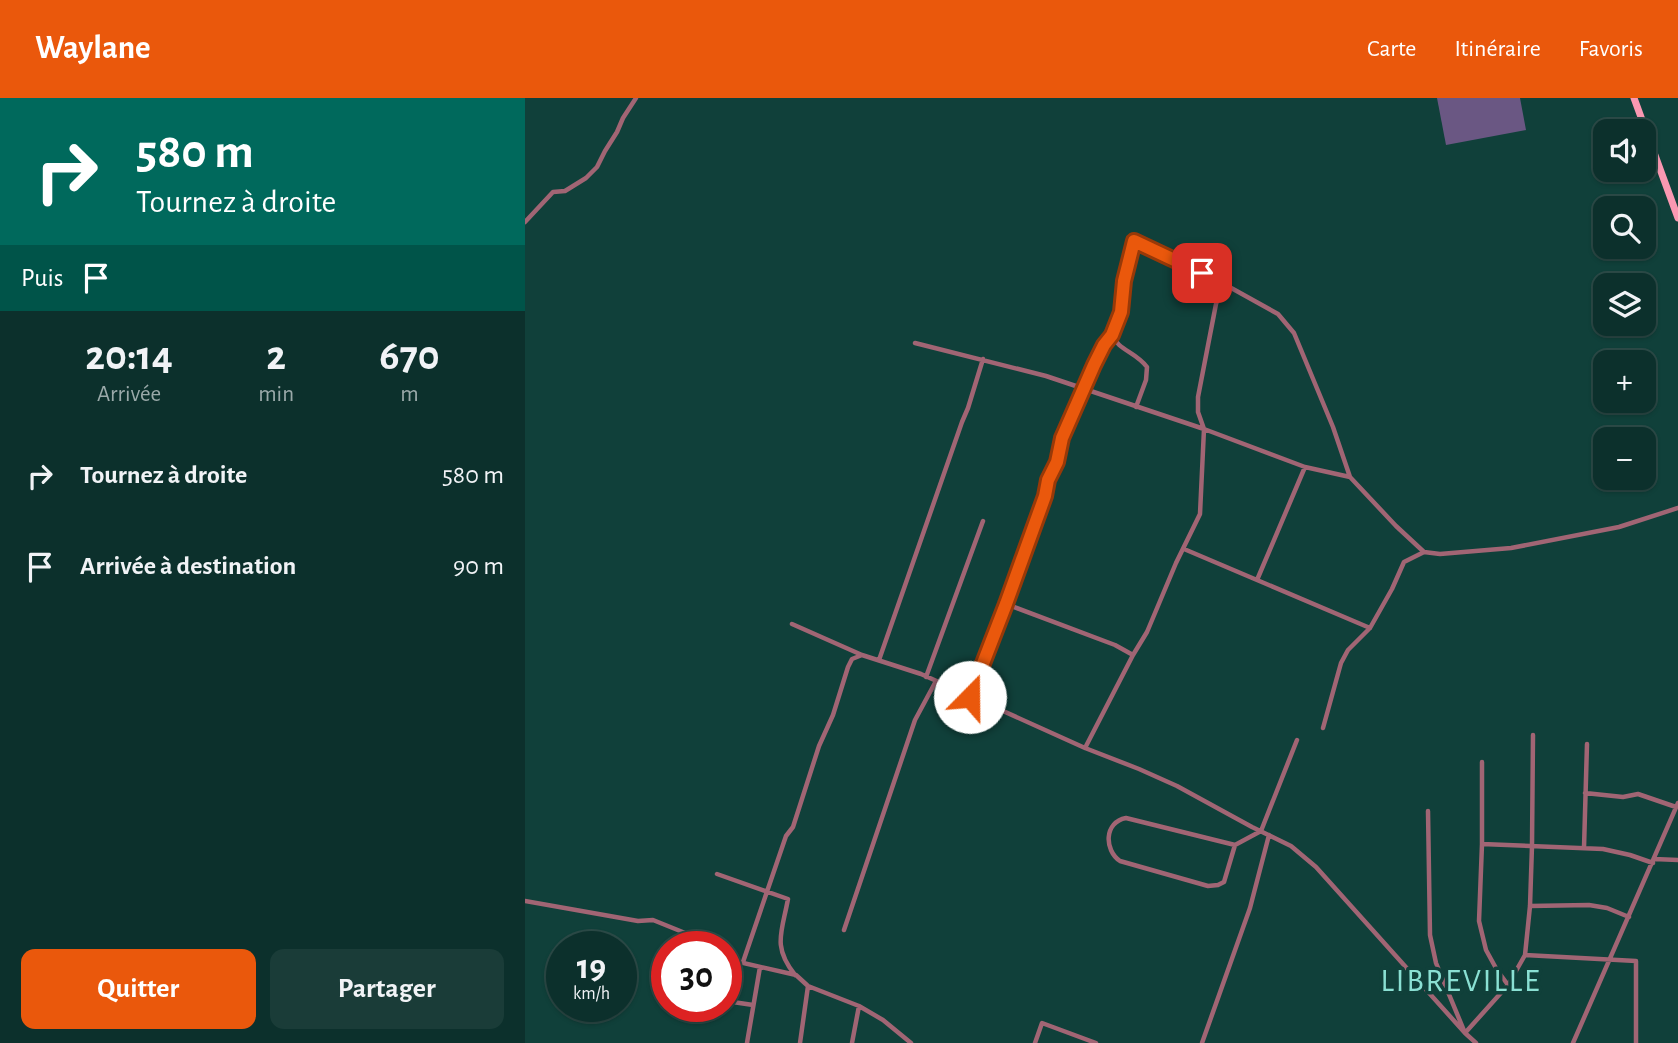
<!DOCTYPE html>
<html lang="fr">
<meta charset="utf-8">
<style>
body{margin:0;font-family:"Alegreya Sans",sans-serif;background:#1a3c38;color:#f1f3f6;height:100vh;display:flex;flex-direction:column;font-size:26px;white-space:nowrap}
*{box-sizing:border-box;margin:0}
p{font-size:23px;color:#9aa9a9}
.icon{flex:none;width:38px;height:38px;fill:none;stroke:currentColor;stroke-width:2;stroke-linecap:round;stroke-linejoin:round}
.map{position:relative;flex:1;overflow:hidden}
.drawer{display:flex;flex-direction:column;background:#0c302c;width:525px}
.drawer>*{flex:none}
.top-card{background:#00695c;color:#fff;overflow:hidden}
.fabs{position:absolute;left:1068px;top:21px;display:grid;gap:14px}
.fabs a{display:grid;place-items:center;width:63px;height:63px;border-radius:14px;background:#0c302c;box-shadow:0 2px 5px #0004,0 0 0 2px #2c4b48;font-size:35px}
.speed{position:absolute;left:21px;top:833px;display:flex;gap:14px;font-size:35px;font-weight:700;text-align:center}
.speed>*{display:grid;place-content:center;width:91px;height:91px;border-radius:50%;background:#0c302c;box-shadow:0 2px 5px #0004,0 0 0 2px #2c4b48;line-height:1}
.speed small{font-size:18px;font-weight:400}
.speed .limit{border:10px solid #d22;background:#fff;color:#111}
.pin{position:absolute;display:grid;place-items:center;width:60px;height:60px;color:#fff;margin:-30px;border-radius:14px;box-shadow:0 4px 10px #0006}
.me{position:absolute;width:77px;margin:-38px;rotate:22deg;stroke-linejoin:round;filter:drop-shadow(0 0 5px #0008)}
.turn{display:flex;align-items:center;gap:24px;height:147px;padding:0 21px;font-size:32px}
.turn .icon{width:91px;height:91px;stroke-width:2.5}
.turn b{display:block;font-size:49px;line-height:60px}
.then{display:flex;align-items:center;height:66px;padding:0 21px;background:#0003;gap:14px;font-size:26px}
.eta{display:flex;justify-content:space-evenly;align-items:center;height:119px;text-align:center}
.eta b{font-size:42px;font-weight:600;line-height:49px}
.primary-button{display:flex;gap:14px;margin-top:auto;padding:14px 21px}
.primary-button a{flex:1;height:80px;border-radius:14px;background:#ea580c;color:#fff;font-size:28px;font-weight:600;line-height:80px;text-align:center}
.primary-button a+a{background:#1a3c38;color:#f1f3f6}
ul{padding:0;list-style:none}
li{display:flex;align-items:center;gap:21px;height:91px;padding:0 21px}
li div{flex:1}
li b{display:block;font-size:26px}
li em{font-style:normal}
header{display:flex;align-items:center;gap:42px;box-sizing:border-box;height:98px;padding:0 35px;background:#ea580c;color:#fff}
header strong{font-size:33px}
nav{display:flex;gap:38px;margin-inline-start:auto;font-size:24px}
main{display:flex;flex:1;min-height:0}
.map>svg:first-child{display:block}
.green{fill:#6a5783}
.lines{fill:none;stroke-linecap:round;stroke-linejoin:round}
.minor{stroke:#a16574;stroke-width:4.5}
.primary{stroke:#fa98b2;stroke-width:7}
.route-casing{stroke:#983908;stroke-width:18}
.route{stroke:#ea580c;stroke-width:12}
.labels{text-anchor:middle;stroke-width:7;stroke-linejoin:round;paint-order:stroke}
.quarter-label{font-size:32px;letter-spacing:2px;fill:#8ae0d3;stroke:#10403a}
</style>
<header>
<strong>Waylane</strong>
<nav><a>Carte</a><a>Itinéraire</a><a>Favoris</a></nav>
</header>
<main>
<section class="drawer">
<div class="top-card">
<div class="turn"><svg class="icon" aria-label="right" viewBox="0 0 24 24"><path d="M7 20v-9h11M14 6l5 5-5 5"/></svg><div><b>580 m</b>Tournez à droite</div></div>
<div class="then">Puis<svg class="icon" aria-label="arrive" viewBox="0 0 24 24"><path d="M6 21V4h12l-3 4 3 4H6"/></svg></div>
</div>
<div class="eta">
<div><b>20:14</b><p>Arrivée</p></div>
<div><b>2</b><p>min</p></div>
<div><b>670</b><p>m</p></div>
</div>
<ul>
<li><svg class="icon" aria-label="right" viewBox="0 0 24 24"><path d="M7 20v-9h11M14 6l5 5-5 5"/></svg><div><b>Tournez à droite</b></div><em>580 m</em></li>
<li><svg class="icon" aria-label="arrive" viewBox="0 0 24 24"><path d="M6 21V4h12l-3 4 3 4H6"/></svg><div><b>Arrivée à destination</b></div><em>90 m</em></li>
</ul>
<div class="primary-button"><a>Quitter</a><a>Partager</a></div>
</section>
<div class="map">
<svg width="1153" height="945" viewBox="0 0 1153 945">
<rect width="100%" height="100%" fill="#10403a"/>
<path class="green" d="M912,0H995L1001,32L921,47Z"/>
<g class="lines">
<path class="minor" d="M0,124L28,94L40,93L61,80L72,69L80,53L92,34L98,20L111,0
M587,237C593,252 611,254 622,269L621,282L611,309
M390,245L521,278L679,331L780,369L825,379L871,428L899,454L915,456L986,450L1094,429L1153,410
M659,451L845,530
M732,482L780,369
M481,506L590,547L608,557
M267,526L337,557L396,576L560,650L614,671L652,688L727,729L766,748L791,769L940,935L951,945
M354,562L437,324L443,310L458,261
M401,579L458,423
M445,599L481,506L520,398L523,382L532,364L537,340L569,267L579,247L587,237L596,214L599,183L609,143L699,186L753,216L769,235L808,329L825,379
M798,630L816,565L823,552L845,530L867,491L879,464L899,454
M560,650L608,557L622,534L651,465L675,416L679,331L673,314V299L691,206L699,186
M957,664V746L954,823L961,852L972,872L983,887
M1060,695L1098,699L1113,696L1151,709
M903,713L905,837L911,865L940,935L983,887L1000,857L1005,808L1007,748L1008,637
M957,746L1078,751L1105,757L1128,765
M710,747L699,784L693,787L683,788L595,763C579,752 579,724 601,720L710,747L736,733L772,642
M1059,750L1062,646
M1129,761L1153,762
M192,776L263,801C257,834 247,848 270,877
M0,803L113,823L128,822L170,839L179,849
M1005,808L1064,807L1082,810L1104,819
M319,832L390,622L411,583
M1000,857L1111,863V945
M201,861L271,877L283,888L334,908L358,922L386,945
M218,864L261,738L268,729L294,648L308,617L323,569L327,561L337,557
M201,903L228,907
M222,945L235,869
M275,945L283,888
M327,945L334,908
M510,945L517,925L571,945
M677,945L725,810L744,737
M1048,945L1153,705"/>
<path class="primary" d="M1109,0L1153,120"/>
</g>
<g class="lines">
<g class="route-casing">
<path id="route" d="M445,599L481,506L520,398L523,382L532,364L537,340L569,267L579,247L587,237L596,214L599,183L609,143L677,175"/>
</g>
<use href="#route" class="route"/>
</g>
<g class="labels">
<g class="quarter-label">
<text x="936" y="893">LIBREVILLE</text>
</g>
</g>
</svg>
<div class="fabs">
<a><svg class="icon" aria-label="sound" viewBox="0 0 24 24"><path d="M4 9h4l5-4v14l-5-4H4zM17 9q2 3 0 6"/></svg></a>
<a><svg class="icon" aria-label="search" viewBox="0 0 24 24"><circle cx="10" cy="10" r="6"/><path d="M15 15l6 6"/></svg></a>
<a><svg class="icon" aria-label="layers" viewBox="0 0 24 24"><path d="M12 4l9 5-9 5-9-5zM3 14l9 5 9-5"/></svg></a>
<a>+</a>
<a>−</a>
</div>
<div class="speed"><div>19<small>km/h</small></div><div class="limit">30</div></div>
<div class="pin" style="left:677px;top:175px;background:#d93025"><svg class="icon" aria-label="arrive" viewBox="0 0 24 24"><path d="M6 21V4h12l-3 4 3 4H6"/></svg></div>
<svg class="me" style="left:445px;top:599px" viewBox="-20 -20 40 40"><circle r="19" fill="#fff"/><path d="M0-13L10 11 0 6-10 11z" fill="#ea580c"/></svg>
</div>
</main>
